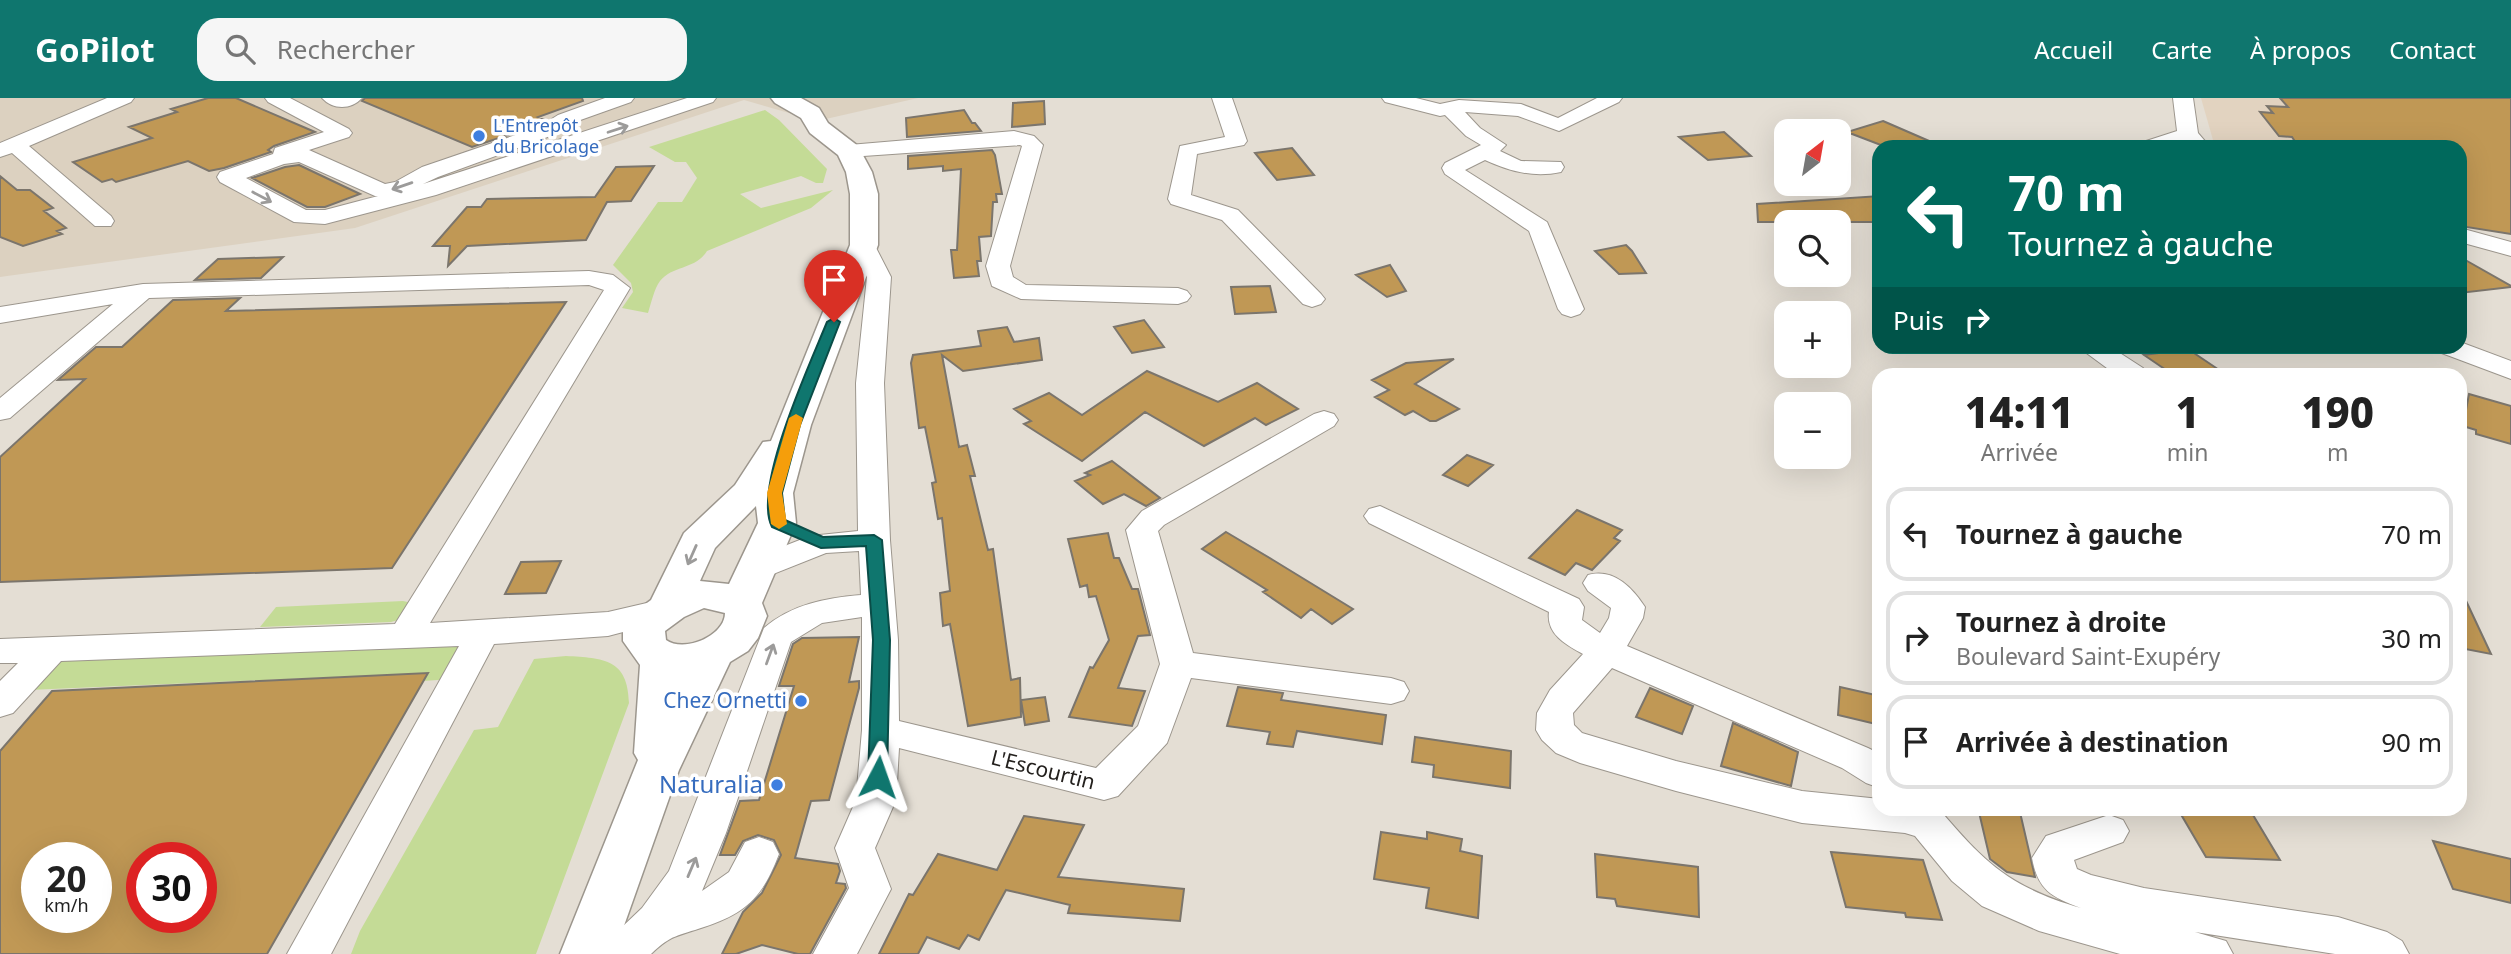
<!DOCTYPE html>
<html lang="fr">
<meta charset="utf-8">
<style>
body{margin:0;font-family:"Noto Sans",sans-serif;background:#f6f6f6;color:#222;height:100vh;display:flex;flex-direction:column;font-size:26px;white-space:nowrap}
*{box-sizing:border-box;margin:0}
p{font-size:23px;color:#767676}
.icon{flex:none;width:38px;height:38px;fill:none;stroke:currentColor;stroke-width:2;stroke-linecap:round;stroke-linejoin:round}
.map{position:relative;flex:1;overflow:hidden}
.side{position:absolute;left:1872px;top:270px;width:595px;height:448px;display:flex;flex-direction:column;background:#fff;border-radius:21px;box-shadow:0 7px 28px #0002}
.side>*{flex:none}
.top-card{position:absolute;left:1872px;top:42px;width:595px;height:214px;border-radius:21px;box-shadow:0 7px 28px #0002;background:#00695c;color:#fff;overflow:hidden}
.needle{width:46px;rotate:31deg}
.controls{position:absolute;left:1774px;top:21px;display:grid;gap:14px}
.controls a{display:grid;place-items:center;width:77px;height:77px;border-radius:14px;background:#fff;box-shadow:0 7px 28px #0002;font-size:35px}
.speed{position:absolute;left:21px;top:744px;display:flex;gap:14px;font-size:35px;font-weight:700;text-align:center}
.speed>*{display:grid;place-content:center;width:91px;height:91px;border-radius:50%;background:#fff;box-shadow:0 7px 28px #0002;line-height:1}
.speed small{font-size:18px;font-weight:400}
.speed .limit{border:10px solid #d22;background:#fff;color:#111}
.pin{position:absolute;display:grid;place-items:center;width:60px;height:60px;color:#fff;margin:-72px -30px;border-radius:50% 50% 50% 0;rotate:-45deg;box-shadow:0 0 7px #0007}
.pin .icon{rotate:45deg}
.me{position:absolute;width:77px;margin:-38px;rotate:4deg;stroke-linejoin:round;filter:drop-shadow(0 0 5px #0008)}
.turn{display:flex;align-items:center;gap:24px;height:147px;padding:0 21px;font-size:32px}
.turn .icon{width:91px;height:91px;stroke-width:2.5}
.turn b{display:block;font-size:49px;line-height:60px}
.then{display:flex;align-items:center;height:66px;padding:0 21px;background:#0003;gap:14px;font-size:26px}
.eta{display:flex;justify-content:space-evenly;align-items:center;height:119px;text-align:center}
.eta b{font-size:42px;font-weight:800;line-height:49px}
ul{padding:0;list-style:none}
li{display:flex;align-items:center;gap:21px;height:94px;margin:0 14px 10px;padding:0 7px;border:4px solid #e0e0e0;border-radius:21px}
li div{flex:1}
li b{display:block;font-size:26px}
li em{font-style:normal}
header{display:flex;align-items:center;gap:42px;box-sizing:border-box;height:98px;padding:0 35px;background:#0f766e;color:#fff}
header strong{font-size:33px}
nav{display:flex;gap:38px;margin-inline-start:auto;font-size:24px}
.search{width:490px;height:63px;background:#f6f6f6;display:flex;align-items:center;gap:18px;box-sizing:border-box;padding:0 24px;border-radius:21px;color:#767676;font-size:26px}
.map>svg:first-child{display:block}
.built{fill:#dcd1c0}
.education{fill:#e2d3c0}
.green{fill:#c4db96}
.building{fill:#c09855;stroke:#7b756c;stroke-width:2;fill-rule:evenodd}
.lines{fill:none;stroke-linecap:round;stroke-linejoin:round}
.minor-casing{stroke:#9c968d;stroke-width:2}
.major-casing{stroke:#9c968d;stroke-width:3}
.minor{fill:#fff;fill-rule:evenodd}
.major{fill:#fff;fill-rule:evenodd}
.oneway{stroke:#9c9b9a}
.route{fill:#0f766e;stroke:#0a4d48;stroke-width:2}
.slow{fill:#f59e0b}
.shop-dot{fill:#3f7fe0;stroke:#fff;stroke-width:2.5}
.labels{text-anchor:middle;stroke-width:7;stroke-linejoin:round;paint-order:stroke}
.far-shop-label{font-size:18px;fill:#366cbe;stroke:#fff;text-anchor:start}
.shop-label{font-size:21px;fill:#366cbe;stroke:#fff;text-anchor:end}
.street-label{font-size:21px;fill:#24211e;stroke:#fff}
.near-shop-label{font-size:24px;fill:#366cbe;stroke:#fff;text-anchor:end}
</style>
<header>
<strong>GoPilot</strong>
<div class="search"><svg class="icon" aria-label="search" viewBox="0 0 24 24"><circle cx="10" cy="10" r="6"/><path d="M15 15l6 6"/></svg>Rechercher</div>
<nav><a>Accueil</a><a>Carte</a><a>À propos</a><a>Contact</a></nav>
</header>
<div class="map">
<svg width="2511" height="856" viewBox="0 0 2511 856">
<rect width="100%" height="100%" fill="#e4ded4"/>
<path class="built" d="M0,0H918L817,23L744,2L355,130L0,179Z"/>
<path class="education" d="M2201,0H2462L2460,49H2251L2213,42Z"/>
<path class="green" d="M765,12L779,22L827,71L823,85H816L801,78L740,96L761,110L833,92L811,110L707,153C695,172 673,167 660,183C654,191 651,206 648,215L622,210L633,194L631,185L613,167L658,104H682L697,80L686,64H675L649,49Z
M403,503L412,505L402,521L391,524L260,529L276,509Z
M445,543L460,548L452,581L423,583L427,575L5,593L50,566L86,556Z
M566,558C604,560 628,561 629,605L536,856H351L360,833L474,632L498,629L534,561Z"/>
<path class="building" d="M208,0H236L315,34L274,48L268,52L271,54L224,70L209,73L188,63L116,84L112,81L102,84L73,64L152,40L129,29L177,14L171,11Z
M365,0H582L583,3L538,19L545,22L538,27L472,49L362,3Z
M2280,0H2511V136L2460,128V49L2298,48L2292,39L2279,38L2260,14L2273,15L2267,8L2288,9Z
M1044,3L1045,26L1012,29L1013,5Z
M964,12L972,25H975L981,33L907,39L906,20Z
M1883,23L1943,49H1886L1847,34Z
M1724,34L1751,58L1708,62L1679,39Z
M1292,50L1314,77L1277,82L1255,55Z
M992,52L995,57L1002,96H996L997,104H993L991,138L979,139L981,163H977L979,178L954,180L951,152H957L961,71L943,73V68L908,71V58Z
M299,67L360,96L325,109H307L252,80L285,69Z
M654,68L631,103L607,104L586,142L467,148L448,168L450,148H433L467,109H481L487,101L595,99L616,69Z
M0,78L17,92H30L53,110L44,113L66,130L57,133L62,136L23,148L0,139Z
M1880,98V124H1758L1757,106Z
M1626,147L1632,153L1646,175L1619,176L1595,153Z
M283,159L261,180L195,182L218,161Z
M2460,159L2511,188V189L2460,195Z
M1390,167L1406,193L1387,199L1356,177Z
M1270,188L1276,214L1235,216L1231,189Z
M240,200L226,213L566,204L392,470L0,484V359L85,281L58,282L96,249H122L173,202Z
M1144,222L1164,249L1132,255L1114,229Z
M1007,229L1014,244L1039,240L1042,262L963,273L942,257L959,349L967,347L975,378H970L988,452L993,451L1011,582L1020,580L1021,619L968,628L950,526L943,528L940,495L950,493L942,420L938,421L932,385L936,384L925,329L919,330L911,265L913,257L981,248L978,233Z
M2188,251L2225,276H2172L2144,257Z
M1454,261L1415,286L1459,311L1436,323H1430L1413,313L1405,317L1375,299L1389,292L1372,282L1406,265Z
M1147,273L1218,304L1257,285L1298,311L1266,327L1255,320L1204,348L1145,314L1082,363L1024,326L1031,323L1014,311L1049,295L1082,317Z
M2469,296L2511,308V346L2476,336V332L2463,328Z
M1467,357L1493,367L1468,388L1443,377Z
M1112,363L1160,400L1146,408L1124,396L1103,406L1075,383L1090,377L1085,375Z
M1577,412L1622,432L1614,440L1620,443L1592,472L1576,465L1565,477L1529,460Z
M1226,434L1273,462L1353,511L1332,526L1311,511L1301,520L1263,494L1267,492L1202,451Z
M1108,435L1114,460H1119L1132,491H1138L1150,537L1138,538L1118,590L1145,593L1132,628L1069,619L1090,569L1093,570L1109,542L1096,498L1089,499L1087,487L1080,489L1068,441Z
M561,463L546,495L505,496L521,464Z
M2460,490L2491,556L2460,550Z
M859,539L849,584L859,583V590L829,702L811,703L795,760L838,766L840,773L836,785L845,786L846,790L810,856H798L762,847L736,856H722L743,814L762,795L781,757L774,742L758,737L743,743L735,757H720L740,703L759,702L794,588H779L793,546L802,540Z
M428,575L267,856H0V653L52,593ZM37,760H96V819H37ZM142,760H201V819H142Z
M1238,589L1283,595L1281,602L1386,617L1382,646L1297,633L1293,649L1267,646L1270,634L1227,628Z
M1840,589L1880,598V627L1838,617Z
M1650,590L1693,608L1682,636L1636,619Z
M1045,599L1049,623L1025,627L1021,602Z
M1733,625L1798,654L1791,688L1721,668Z
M1415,639L1511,653L1510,690L1433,679L1434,667L1412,664Z
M1978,710H2019L2035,779L2007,774L1990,761Z
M2179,713L2253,717L2280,762L2206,759Z
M1024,718L1084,727L1058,779L1184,791L1180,823L1068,815L1070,807L1006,792L979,842L968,837L959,851L927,839L918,856H879L909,796L913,797L938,756L997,772Z
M1381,734L1427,741V734L1462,741L1460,753L1482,758L1478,820L1426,810L1429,790L1374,781Z
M2433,743L2511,761V805L2453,791Z
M1831,754L1923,762L1942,822L1906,819L1905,815L1846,809Z
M1595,756L1698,769L1699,819L1617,808L1615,801L1597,799Z"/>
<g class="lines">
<g class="minor-casing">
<path id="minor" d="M107,0H134L131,4L29,48L111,118L114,123L111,128H95L12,55L0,59V45Z
M265,0H290L349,31L352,35L349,39L309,52L385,86L395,84L422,69L539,29L558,17L605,0H634L631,4L572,25L553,37L438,79L423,86L687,0H716L713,4L436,97L325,126L294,124L220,84L217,79L220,74L273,56L275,50L324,34L268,4ZM299,64L375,98H378L325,112H306L246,80L284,66Z
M322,0H362C351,12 333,12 322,0Z
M1212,0H1232L1247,43L1244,47L1197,56L1191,97L1238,112L1321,196L1325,201L1321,206L1312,209L1303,206L1222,122L1171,106L1168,101L1180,48L1225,39Z
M1382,0H1416L1440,6L1459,2L1521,6L1558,20L1597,0H1622L1619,4L1559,33L1518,18L1465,14L1480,30L1506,47L1500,53L1521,63L1561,64L1564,69L1561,74C1533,80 1509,73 1485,62L1465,72L1547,124L1584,211L1580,216L1571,219L1562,216L1558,211L1529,133L1445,76L1442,70L1445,65L1481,47L1466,38L1445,17L1440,18L1385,4Z
M2173,0H2193L2198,35L2210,49H2189L2184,44L2168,49H2137L2140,45L2177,33Z
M1014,33L1034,38L1043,47L1010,168L1013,179L1026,187L1178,190L1187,193L1191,198L1187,203L1178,206L1021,201L992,188L986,168L1022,48L1020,47L849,59L842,57L839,53L842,49L849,47Z
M2460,130L2511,144V158L2460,144Z
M864,140L872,142L891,179L884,285L890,442L898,542L899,623L1096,670L1138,628L1160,566L1126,432L1142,413L1314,316L1324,313L1334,316L1338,322L1334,328L1164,427L1158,433L1193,555L1391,580L1404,584L1409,593L1404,602L1391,606L1191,580L1167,645L1118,698L1104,702L899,650L896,702L875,750L891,791L857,856H813L849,790L835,750L856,702L862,632V519L822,525L791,544L726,735L702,793L729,774L745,744L759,739L773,744L779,756C763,798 747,815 704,829C678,838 672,836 651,856H594L601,843L621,830L642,810L669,773L764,530C792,506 826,500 861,497L859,453L826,455L758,482L746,479L742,471L746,463L810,438L858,433L856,285L867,179L852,147L856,142Z
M589,173L613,177L630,190L430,525L608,514L664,501L676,504L681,512L676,520L608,538L494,546L331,856H287L459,548L61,563L13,615L0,619V583L18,565H0V541L395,526L604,192L589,187L149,200L10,320L0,322V300L113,206L0,225V209L143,186Z
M2460,244L2511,263V281L2439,254L2435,248H2460Z
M2077,248H2109L2143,270L2147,276H2115Z
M1380,408L1579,501L1584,509L1582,522L1600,535L1609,520L1611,510L1588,493L1583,485L1588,477C1613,470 1632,489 1645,509L1643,520L1627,548L1868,650L1880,656V690L1866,685L1842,670L1612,570L1573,615L1574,627L1582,635L1676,663L1802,693L1880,701V710H1938C1985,765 2009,789 2081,810C2051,799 2038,792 2032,760L2046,738L2109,717L2123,722L2129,733L2123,744L2074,762L2077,771L2091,777L2144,790L2338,819L2387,834L2402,843L2409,856H2335L2195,834L2226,843L2233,856H2120L2039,833L1982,808L1952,783L1915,738L1905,735L1802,725L1676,693L1580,665L1556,655L1542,642L1536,632L1537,615L1550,592L1583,556C1566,547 1546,536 1549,514L1369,425L1364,418L1369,411Z"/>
</g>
<g class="major-casing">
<path id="major" d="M771,0H801L819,10L828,25L858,48L872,74L878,96V147L811,327L793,395L796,425L762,505L767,518L758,540L748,553L730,564L679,672L614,856H560L638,662L634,655L640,567L623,543V533L635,514L651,502L684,435L735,387L763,344L771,343L850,147V96L846,74L838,57L810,35L801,20L775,5ZM756,408L758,425L729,486L700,483L715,450ZM704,510L725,515C725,538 684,555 666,542L665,533L684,519Z"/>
</g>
<use href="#minor" class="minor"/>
<use href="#major" class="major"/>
</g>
<defs><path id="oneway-shaft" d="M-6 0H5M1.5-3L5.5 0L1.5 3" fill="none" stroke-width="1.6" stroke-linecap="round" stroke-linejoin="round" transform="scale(1.75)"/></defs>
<g class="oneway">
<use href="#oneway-shaft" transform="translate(618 31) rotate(-18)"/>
<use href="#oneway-shaft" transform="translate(402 88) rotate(161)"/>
<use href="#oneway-shaft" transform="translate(262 99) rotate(28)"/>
<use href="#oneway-shaft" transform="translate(692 457) rotate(114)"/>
<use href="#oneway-shaft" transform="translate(770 556) rotate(-70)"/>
<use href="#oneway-shaft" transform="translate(692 769) rotate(-67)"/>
</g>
<path class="route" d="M834,220L840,224L800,327L782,395L785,422L823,439L874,437L882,442L890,542L887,679L885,684L878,686L871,684L868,679L873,542L866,448L821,450L772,429C752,390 810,266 827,224Z"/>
<path class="slow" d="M796,316L803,320L782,395L787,426L779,431L771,426L767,395L789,320Z"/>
<g class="shop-dot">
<circle cx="479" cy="38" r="7"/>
<circle cx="801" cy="603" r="7"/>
<circle cx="777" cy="687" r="7"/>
</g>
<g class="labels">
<g class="far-shop-label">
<text x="493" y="34">L'Entrepôt<tspan x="493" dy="21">du Bricolage</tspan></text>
</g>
<g class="shop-label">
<text x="787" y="610">Chez Ornetti</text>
</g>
<g class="street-label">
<text transform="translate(1043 672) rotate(14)" y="7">L'Escourtin</text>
</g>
<g class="near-shop-label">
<text x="763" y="695">Naturalia</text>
</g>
</g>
</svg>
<div class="controls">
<a><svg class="needle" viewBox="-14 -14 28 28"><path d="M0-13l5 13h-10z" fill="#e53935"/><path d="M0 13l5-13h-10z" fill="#767676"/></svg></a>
<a><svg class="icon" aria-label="search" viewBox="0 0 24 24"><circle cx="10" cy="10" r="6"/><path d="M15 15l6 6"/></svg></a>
<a>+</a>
<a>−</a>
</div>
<div class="speed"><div>20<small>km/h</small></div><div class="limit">30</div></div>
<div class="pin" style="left:834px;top:224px;background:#d93025"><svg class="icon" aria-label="arrive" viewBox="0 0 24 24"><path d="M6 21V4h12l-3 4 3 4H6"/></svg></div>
<svg class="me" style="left:878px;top:679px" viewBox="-20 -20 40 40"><path d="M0-17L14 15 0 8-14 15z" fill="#0f766e" stroke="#fff" stroke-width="4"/></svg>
<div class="top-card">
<div class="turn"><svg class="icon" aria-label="left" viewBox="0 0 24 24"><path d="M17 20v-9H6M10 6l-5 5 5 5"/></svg><div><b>70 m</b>Tournez à gauche</div></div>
<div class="then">Puis<svg class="icon" aria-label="right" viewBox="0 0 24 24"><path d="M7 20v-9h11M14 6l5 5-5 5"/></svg></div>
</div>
<section class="side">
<div class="eta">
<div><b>14:11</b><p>Arrivée</p></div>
<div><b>1</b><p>min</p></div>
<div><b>190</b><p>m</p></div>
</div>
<ul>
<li><svg class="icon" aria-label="left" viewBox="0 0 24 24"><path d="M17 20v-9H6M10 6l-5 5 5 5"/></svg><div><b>Tournez à gauche</b></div><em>70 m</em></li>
<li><svg class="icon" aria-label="right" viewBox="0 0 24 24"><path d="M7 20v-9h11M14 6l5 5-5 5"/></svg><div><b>Tournez à droite</b><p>Boulevard Saint-Exupéry</p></div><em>30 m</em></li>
<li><svg class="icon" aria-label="arrive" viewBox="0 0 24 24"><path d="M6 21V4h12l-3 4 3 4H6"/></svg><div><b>Arrivée à destination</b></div><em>90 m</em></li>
</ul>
</section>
</div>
